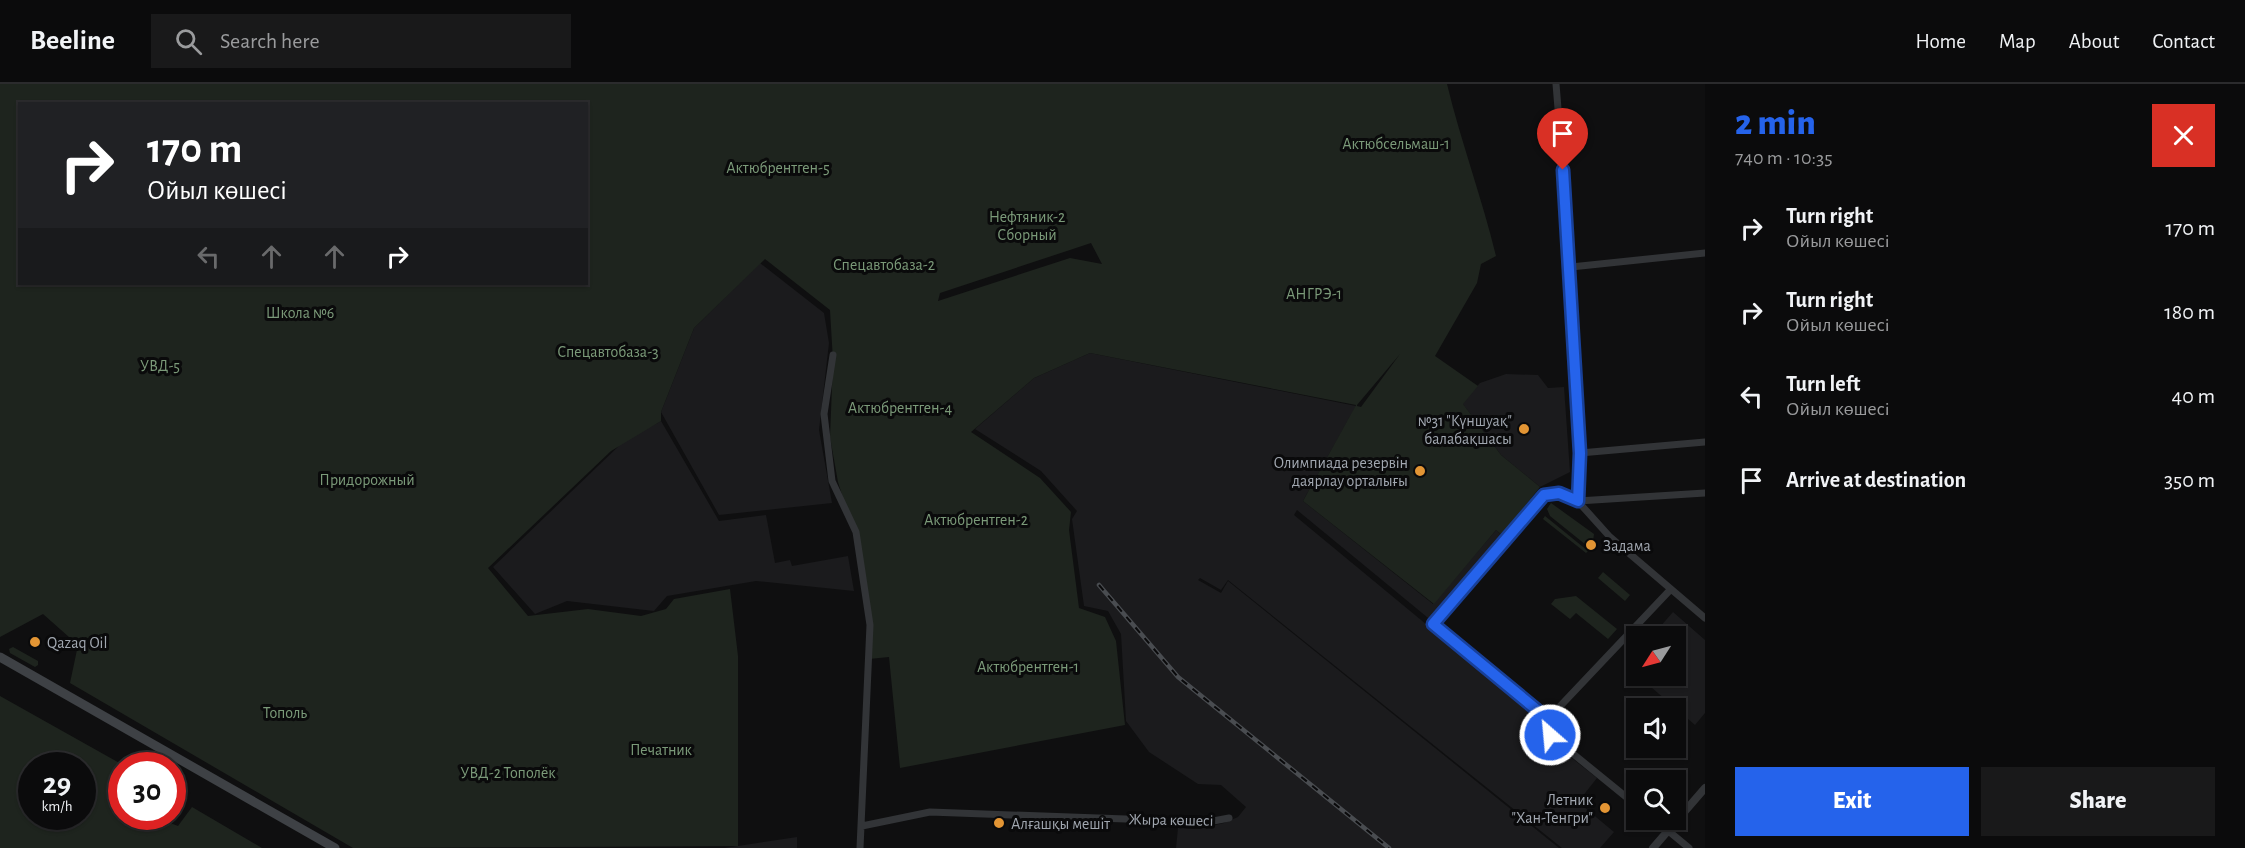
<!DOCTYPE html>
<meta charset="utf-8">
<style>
body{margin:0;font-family:"Alegreya Sans",sans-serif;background:#19191a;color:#f1f3f6;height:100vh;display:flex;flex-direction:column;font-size:22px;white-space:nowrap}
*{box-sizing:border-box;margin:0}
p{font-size:20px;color:#9a9b9d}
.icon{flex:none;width:33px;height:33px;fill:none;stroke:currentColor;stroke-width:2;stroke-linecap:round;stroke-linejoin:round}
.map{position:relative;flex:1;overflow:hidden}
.drawer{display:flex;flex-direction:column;background:#0b0b0c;width:540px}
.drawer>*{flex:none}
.guide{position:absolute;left:18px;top:18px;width:570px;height:183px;border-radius:0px;box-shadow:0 2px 4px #0004,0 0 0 2px #2b2b2d;background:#202124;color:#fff;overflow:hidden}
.needle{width:39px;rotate:234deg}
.buttons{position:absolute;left:1626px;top:542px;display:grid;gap:12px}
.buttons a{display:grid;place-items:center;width:60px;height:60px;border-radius:0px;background:#0b0b0c;box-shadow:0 2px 4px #0004,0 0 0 2px #2b2b2d;font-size:30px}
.speed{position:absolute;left:18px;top:668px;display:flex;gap:12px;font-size:30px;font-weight:700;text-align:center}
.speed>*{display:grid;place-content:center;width:78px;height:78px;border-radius:50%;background:#0b0b0c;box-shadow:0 2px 4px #0004,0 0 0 2px #2b2b2d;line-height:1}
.speed small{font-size:15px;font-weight:400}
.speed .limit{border:9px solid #d22;background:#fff;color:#111}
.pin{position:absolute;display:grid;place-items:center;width:51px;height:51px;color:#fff;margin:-62px -26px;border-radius:50% 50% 50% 0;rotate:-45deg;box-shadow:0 0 6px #0007}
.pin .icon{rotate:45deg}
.me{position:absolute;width:66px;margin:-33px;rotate:333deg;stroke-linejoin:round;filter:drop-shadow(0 0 4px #0008)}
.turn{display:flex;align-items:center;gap:21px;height:126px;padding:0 30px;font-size:27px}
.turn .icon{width:78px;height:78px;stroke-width:2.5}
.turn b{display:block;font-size:42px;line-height:51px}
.lanes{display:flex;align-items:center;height:57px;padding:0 30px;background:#0003;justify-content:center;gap:30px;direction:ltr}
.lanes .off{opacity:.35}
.round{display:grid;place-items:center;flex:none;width:63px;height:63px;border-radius:0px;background:#19191a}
.headline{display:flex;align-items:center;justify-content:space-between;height:102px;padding:0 30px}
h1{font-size:36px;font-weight:800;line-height:45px;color:#2563eb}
.button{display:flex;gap:12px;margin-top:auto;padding:12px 30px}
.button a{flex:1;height:69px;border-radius:0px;background:#2563eb;color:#fff;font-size:24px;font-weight:800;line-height:69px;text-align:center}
.button a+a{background:#19191a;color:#f1f3f6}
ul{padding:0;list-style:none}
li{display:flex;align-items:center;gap:18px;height:84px;padding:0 30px}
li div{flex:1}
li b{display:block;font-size:22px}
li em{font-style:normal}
header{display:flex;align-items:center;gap:36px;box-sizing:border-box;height:84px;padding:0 30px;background:#0b0b0c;border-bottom:2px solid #2b2b2d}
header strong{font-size:28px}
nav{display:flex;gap:33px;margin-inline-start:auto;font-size:21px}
.search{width:420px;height:54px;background:#19191a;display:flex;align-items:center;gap:15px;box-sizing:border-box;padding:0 21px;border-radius:0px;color:#9a9b9d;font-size:22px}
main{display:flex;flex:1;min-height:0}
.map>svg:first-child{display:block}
.built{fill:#1b1b1d}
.green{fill:#1e241e;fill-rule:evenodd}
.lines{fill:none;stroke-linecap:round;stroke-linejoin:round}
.minor{stroke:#323437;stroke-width:7}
.tertiary{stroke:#323437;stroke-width:8}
.secondary{stroke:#3e4145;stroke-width:9}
.rail-casing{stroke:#494c50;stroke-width:4.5}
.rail{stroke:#0a0a0b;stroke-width:2;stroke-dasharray:7;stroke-linecap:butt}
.route-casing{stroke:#184099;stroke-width:15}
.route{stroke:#2563eb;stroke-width:10}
.poi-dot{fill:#e39534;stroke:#0a0a0b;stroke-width:2}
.labels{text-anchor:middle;stroke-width:6;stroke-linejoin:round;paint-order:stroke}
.park-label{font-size:16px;fill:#7b9a79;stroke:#0a0a0b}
.poi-label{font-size:16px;fill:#a1a7b0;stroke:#0a0a0b;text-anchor:end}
.street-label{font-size:16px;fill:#a1a7b0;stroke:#0a0a0b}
</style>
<header>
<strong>Beeline</strong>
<div class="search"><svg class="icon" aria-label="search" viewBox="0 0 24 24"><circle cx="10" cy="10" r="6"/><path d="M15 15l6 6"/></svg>Search here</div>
<nav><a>Home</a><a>Map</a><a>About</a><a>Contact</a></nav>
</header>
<main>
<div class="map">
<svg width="1705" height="764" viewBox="0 0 1705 764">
<rect width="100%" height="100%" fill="#0f0f10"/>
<path class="built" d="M760,179L824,229L829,259L819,346L832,419L719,431L661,328L694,244Z
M1090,269L1356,322L1303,417L1433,520L1496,446L1505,454L1433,538L1297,426L1294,431L1542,636L1545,653L1597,694L1578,718L1614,748L1600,764H1562L1228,496L1221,506L1200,494L1198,496L1221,509L1228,497L1559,764H1176L1178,744L1198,745L1224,739L1238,733L1246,723L1221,701L1198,700L1149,668L1126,637L1121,550L1108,527L1084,522L1072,435L1077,427L1041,387L975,345L1034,294Z
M1506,290L1538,291L1548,304L1564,303L1570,388L1540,403L1501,371L1462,319L1480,299Z
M661,337L719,437L766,431L775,479L790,476L792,482L848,472L854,507L756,497L667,512L654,527L567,517L535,530L493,483L623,358Z
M1673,528L1705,556V629L1695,641L1637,591H1676V552H1652Z
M797,753V764H724L738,762Z"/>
<path class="green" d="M0,0H1447C1461,58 1482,114 1496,172L1481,180L1477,199L1435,272L1478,302L1463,320L1501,371L1540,403L1502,451L1496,446L1434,520L1303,417L1356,321L1090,269L1034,294L971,348L1040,394L1071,428L1069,446L1079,524L1105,533L1116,557L1125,641L900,684L889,573L869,575L870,541L855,452L838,398L830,353L833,277L830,226L765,175L694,244L661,328V337L611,367L488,484L528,532L588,525L641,532L666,525L674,515L730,505L738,572V762L353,764L70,599L78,561L43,530L0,553ZM20,20H586V200H20ZM1091,159L1102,180L1070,174L938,217L940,209ZM1400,270L1361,323L1357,322V321Z
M1551,419L1594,450L1593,457L1590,456L1586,461L1550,432L1547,425Z
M1545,432L1588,467L1586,469L1543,435Z
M1603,488L1630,511L1625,517L1598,494Z
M1576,512L1617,545L1608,555L1576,529L1570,535L1551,520L1555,515Z
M13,563L38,577V581L35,583L10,569L9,565Z
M0,612L123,681L122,732H152L178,742L192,723L262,764H0ZM32,681H82V732H32Z"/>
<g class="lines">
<path class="minor" d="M1556,0L1571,183L1580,369L1578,417
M1571,183L1705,169
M833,271L824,330L832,397L856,448L870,541L860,764
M1580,369L1705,358
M1578,417L1705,409
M1548,635L1671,505
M1636,721L1550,651L1548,635L1433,540L1544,411L1559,409L1574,413L1610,453L1705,534
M1654,735L1689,764
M862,742L930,728L1208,738L1229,734"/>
<path class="tertiary" d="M1653,764L1705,704"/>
<path class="secondary" d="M0,573L335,764"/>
<g class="rail-casing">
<path id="rail" d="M1099,501L1178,593L1389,764"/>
</g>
<use href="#rail" class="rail"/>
</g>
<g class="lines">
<g class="route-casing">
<path id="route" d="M1550,651L1548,635L1433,540L1544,411L1559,409L1578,417L1580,369L1563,86"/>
</g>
<use href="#route" class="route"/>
</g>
<g class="poi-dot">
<circle cx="1524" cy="345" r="6"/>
<circle cx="1420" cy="387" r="6"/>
<circle cx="1591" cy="461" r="6"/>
<circle cx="35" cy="558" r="6"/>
<circle cx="1605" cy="724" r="6"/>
<circle cx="999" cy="739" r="6"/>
</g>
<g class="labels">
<g class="park-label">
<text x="1396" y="65">Актюбсельмаш-1</text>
<text x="778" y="89">Актюбрентген-5</text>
<text x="1027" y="138">Нефтяник-2<tspan x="1027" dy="18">Сборный</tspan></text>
<text x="884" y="186">Спецавтобаза-2</text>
<text x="1314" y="215">АНГРЭ-1</text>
<text x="300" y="234">Школа №6</text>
<text x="608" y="273">Спецавтобаза-3</text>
<text x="160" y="287">УВД-5</text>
<text x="900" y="329">Актюбрентген-4</text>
<text x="367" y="401">Придорожный</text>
<text x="976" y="441">Актюбрентген-2</text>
<text x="1028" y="588">Актюбрентген-1</text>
<text x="285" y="634">Тополь</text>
<text x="661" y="671">Печатник</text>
<text x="508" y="694">УВД-2 Тополёк</text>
</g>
<g class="poi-label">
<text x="1512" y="342">№31 "Күншуақ"<tspan x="1512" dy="18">балабақшасы</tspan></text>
<text x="1408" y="384">Олимпиада резервін<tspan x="1408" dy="18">даярлау орталығы</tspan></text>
<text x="1603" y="467" text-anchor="start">Задама</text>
<text x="47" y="564" text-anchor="start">Qazaq Oil</text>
<text x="1593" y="721">Летник<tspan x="1593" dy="18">"Хан-Тенгри"</tspan></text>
<text x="1011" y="745" text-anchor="start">Алғашқы мешіт</text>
</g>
<g class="street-label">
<text transform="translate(1171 735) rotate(1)" y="6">Жыра көшесі</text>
</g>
</g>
</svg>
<div class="buttons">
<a><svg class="needle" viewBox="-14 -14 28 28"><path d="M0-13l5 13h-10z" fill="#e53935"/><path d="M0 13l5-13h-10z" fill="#9a9b9d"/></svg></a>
<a><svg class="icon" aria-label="sound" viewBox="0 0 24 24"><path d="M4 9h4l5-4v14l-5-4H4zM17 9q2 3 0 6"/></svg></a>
<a><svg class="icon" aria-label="search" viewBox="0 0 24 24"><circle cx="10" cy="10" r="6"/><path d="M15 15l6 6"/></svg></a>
</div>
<div class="speed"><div>29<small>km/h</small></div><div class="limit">30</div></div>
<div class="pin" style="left:1563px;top:86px;background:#d93025"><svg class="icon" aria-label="arrive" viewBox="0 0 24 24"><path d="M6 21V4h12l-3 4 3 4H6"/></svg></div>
<svg class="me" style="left:1550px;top:651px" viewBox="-20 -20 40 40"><circle r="17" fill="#2563eb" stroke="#fff" stroke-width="3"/><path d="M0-11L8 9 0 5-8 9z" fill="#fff"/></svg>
<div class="guide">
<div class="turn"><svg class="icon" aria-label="right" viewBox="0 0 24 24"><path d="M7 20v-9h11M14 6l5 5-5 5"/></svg><div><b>170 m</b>Ойыл көшесі</div></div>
<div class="lanes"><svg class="icon off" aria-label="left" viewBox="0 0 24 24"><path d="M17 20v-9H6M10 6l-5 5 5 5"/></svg><svg class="icon off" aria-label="ahead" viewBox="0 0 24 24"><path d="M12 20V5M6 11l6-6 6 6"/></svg><svg class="icon off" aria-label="ahead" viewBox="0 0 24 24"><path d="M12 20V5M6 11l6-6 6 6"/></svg><svg class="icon" aria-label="right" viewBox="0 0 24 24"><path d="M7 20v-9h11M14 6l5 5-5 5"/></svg></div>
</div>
</div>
<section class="drawer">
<div class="headline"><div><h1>2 min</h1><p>740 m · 10:35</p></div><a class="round" style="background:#d93025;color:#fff"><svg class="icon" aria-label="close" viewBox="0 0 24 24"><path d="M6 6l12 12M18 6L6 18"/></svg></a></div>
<ul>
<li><svg class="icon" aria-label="right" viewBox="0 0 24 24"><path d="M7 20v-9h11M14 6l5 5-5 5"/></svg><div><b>Turn right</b><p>Ойыл көшесі</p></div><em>170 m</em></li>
<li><svg class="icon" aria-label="right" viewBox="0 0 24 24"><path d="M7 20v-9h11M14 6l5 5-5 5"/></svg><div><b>Turn right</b><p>Ойыл көшесі</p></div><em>180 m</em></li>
<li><svg class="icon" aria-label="left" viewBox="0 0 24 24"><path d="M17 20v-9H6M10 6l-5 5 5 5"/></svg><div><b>Turn left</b><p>Ойыл көшесі</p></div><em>40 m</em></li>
<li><svg class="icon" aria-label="arrive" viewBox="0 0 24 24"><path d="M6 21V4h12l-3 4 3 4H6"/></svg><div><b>Arrive at destination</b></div><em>350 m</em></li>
</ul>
<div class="button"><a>Exit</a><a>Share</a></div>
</section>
</main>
